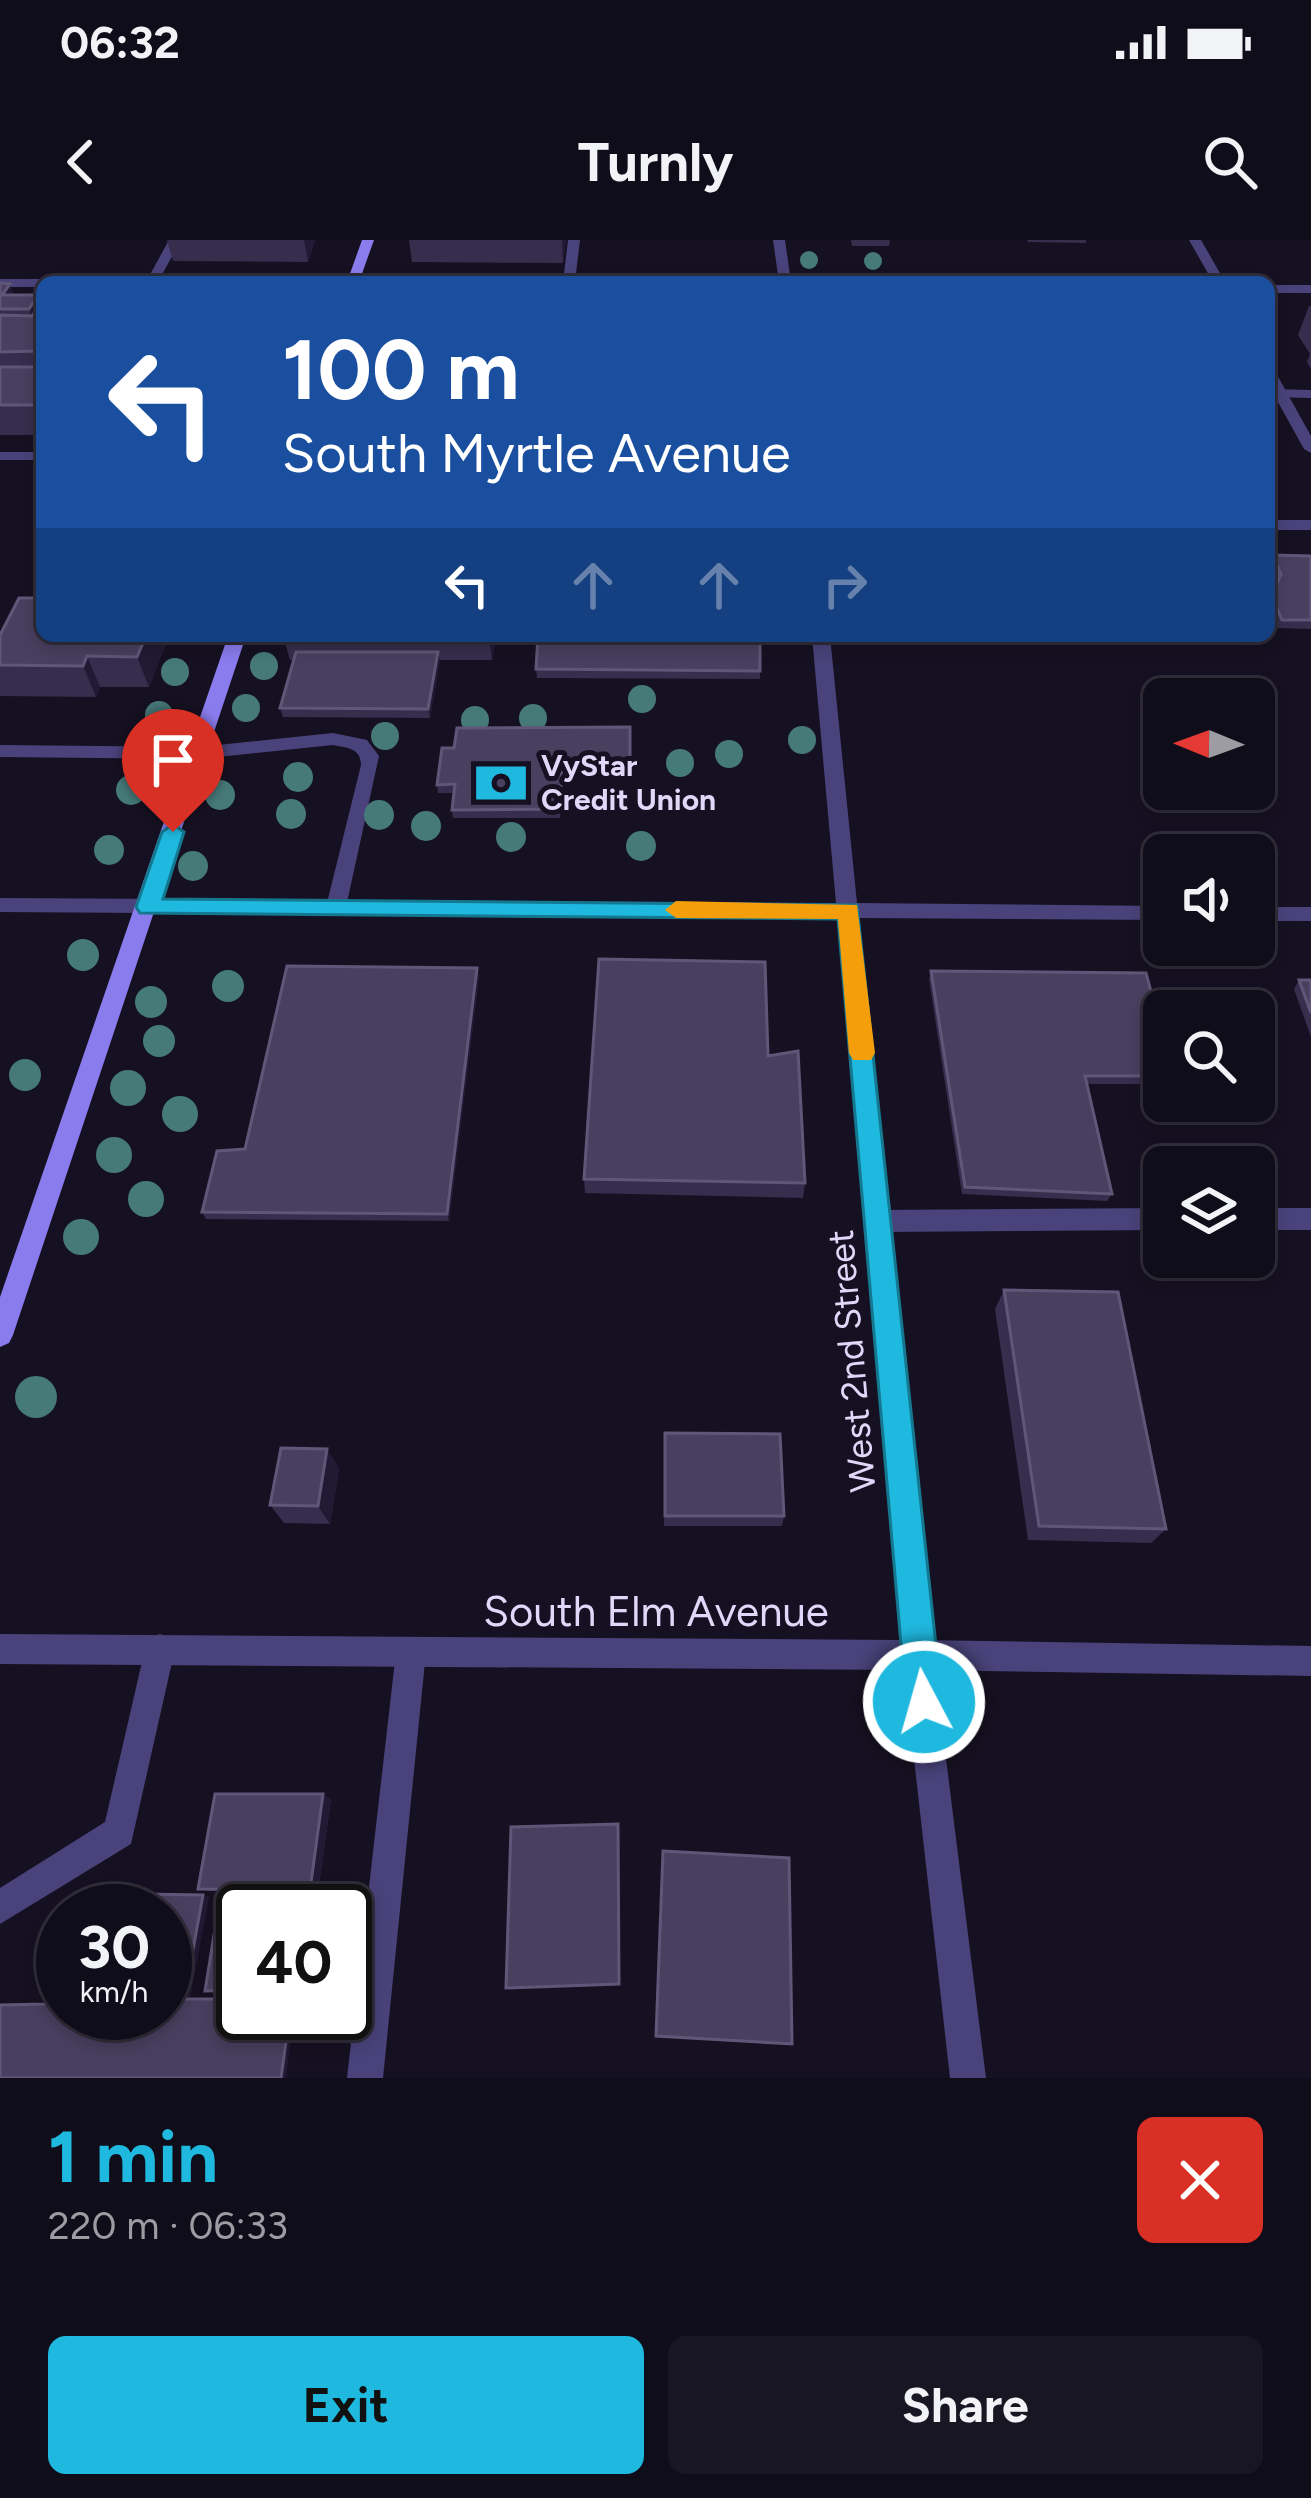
<!DOCTYPE html>
<meta charset="utf-8">
<style>
body{margin:0;font-family:Figtree,sans-serif;background:#191623;color:#f1f3f6;height:100vh;display:flex;flex-direction:column;font-size:45px;white-space:nowrap}
*{box-sizing:border-box;margin:0}
p{font-size:39px;color:#9c9ca2}
.icon{flex:none;width:66px;height:66px;fill:none;stroke:currentColor;stroke-width:2;stroke-linecap:round;stroke-linejoin:round}
.map{position:relative;height:1838px;overflow:hidden}
.side{display:flex;flex-direction:column;background:#100d1a;flex:1}
.side>*{flex:none}
.guide{position:absolute;left:36px;top:36px;width:1239px;height:366px;border-radius:18px;box-shadow:0 6px 18px #0003,0 0 0 3px #302d39;background:#1a4fa0;color:#fff;overflow:hidden}
.needle{width:78px;rotate:271deg}
.fabs{position:absolute;left:1143px;top:438px;display:grid;gap:24px}
.fabs a{display:grid;place-items:center;width:132px;height:132px;border-radius:18px;background:#100d1a;box-shadow:0 6px 18px #0003,0 0 0 3px #302d39;font-size:60px}
.speed{position:absolute;left:36px;top:1644px;display:flex;gap:24px;font-size:60px;font-weight:700;text-align:center}
.speed>*{display:grid;place-content:center;width:156px;height:156px;border-radius:50%;background:#100d1a;box-shadow:0 6px 18px #0003,0 0 0 3px #302d39;line-height:1}
.speed small{font-size:30px;font-weight:400}
.speed .limit{border:6px solid #111;border-radius:18px;background:#fff;color:#111}
.pin{position:absolute;display:grid;place-items:center;width:102px;height:102px;color:#fff;margin:-123px -51px;border-radius:50% 50% 50% 0;rotate:-45deg;box-shadow:0 0 12px #0007}
.pin .icon{rotate:45deg}
.me{position:absolute;width:132px;margin:-66px;rotate:354deg;stroke-linejoin:round;filter:drop-shadow(0 0 9px #0008)}
.turn{display:flex;align-items:center;gap:42px;height:252px;padding:0 48px;font-size:54px}
.turn .icon{width:156px;height:156px;stroke-width:2.5}
.turn b{display:block;font-size:84px;line-height:102px}
.lanes{display:flex;align-items:center;height:114px;padding:0 48px;background:#0003;justify-content:center;gap:60px;direction:ltr}
.lanes .off{opacity:.35}
.round{display:grid;place-items:center;flex:none;width:126px;height:126px;border-radius:18px;background:#191623}
.head{display:flex;align-items:center;justify-content:space-between;height:204px;padding:0 48px}
h1{font-size:72px;font-weight:700;line-height:90px;color:#1fb8de}
.action{display:flex;gap:24px;margin-top:auto;padding:24px 48px}
.action a{flex:1;height:138px;border-radius:18px;background:#1fb8de;color:#111;font-size:48px;font-weight:700;line-height:138px;text-align:center}
.action a+a{background:#191623;color:#f1f3f6}
.status{display:flex;justify-content:space-between;align-items:center;height:84px;padding:0 60px;background:#100d1a;direction:ltr}
.status svg{height:33px;fill:currentColor}
header{display:flex;justify-content:space-between;align-items:center;height:156px;padding:0 48px;background:#100d1a;font-size:54px;font-weight:700}
.map>svg:first-child{display:block}
.lines{fill:none;stroke-linecap:round;stroke-linejoin:round}
.service{fill:#4a437b;fill-rule:evenodd}
.minor{fill:#4a437b;fill-rule:evenodd}
.tertiary{fill:#4a437b;fill-rule:evenodd}
.secondary{fill:#8a7ced;fill-rule:evenodd}
.tree{fill:#467a79}
.wall{fill:#372d4d}
.shaded-wall{fill:#221a34}
.building{fill:#493f5f;stroke:#605778;stroke-width:3}
.route{fill:#1fb8de;stroke:#147890;stroke-width:3}
.slow{fill:#f59e0b}
.labels{text-anchor:middle;stroke-width:10;stroke-linejoin:round;paint-order:stroke}
.far-poi-label{font-size:30px;font-weight:bold;fill:#dfd8f9;stroke:#161122;text-anchor:start}
.street-label{font-size:36px;fill:#dfd8f9;stroke:#161122}
.near-street-label{font-size:42px;fill:#dfd8f9;stroke:#161122}
</style>
<div class="status"><b>06:32</b><svg viewBox="0 0 49 12"><path d="M0 12V9h3v3zM5 12V6h3v6zM10 12V3h3v9zM15 12V0h3v12zM26 1h20v11H26zM47 4h2v5h-2z"/></svg></div>
<header><svg class="icon" aria-label="back" viewBox="0 0 24 24"><path d="M15 5l-7 7 7 7"/></svg>Turnly<svg class="icon" aria-label="search" viewBox="0 0 24 24"><circle cx="10" cy="10" r="6"/><path d="M15 15l6 6"/></svg></header>
<div class="map">
<svg width="1311" height="1838" viewBox="0 0 1311 1838">
<rect width="100%" height="100%" fill="#161122"/>
<g class="lines">
<path class="service" d="M169,0H181L158,42H146Z
M568,0H580L575,42H563Z
M1269,149L1311,150V158L1269,157Z
M333,493L367,500L379,516L346,667L336,674L326,667L361,525C361,508 347,508 333,505L199,519L0,517V505L199,507Z
M1164,968V990L877,992L868,989L865,981L868,973L877,970Z
M1254,968H1311V990H1254Z
M160,1394L171,1398L175,1409L131,1604L0,1684V1648L105,1582L145,1409L149,1398Z
M411,1397L422,1401L426,1412L383,1838H347L396,1412L400,1401Z"/>
<path class="minor" d="M918,1400L1311,1406V1436L918,1430L907,1426L903,1415L907,1404Z"/>
<path class="tertiary" d="M773,0H785L791,42H779Z
M1189,0H1201L1225,42H1213Z
M0,39H42L48,42H42V47H0Z
M1269,45H1311V53H1269Z
M1269,129L1276,133L1311,196V213L1304,209L1269,146Z
M0,212H42V220H0Z
M1269,280H1311V290H1269Z
M812,396H830L857,663L1164,666V680L858,678L933,1415L986,1838H950L904,1430L0,1424V1394L901,1400L837,678L0,672V658L836,663Z
M1254,667H1311V681H1254Z"/>
<path class="secondary" d="M362,0H374L359,42H347Z
M228,396H246L13,1095L9,1103L0,1107V1057Z"/>
</g>
<g class="tree">
<circle cx="809" cy="20" r="9"/>
<circle cx="873" cy="21" r="9"/>
<circle cx="264" cy="426" r="14"/>
<circle cx="175" cy="432" r="14"/>
<circle cx="642" cy="459" r="14"/>
<circle cx="246" cy="468" r="14"/>
<circle cx="159" cy="475" r="14"/>
<circle cx="533" cy="478" r="14"/>
<circle cx="475" cy="480" r="14"/>
<circle cx="385" cy="496" r="14"/>
<circle cx="802" cy="500" r="14"/>
<circle cx="729" cy="514" r="14"/>
<circle cx="680" cy="523" r="14"/>
<circle cx="298" cy="537" r="15"/>
<circle cx="131" cy="550" r="15"/>
<circle cx="220" cy="555" r="15"/>
<circle cx="291" cy="574" r="15"/>
<circle cx="379" cy="575" r="15"/>
<circle cx="426" cy="586" r="15"/>
<circle cx="511" cy="597" r="15"/>
<circle cx="641" cy="606" r="15"/>
<circle cx="109" cy="610" r="15"/>
<circle cx="193" cy="626" r="15"/>
<circle cx="83" cy="715" r="16"/>
<circle cx="228" cy="746" r="16"/>
<circle cx="151" cy="762" r="16"/>
<circle cx="159" cy="801" r="16"/>
<circle cx="25" cy="835" r="16"/>
<circle cx="128" cy="848" r="18"/>
<circle cx="180" cy="874" r="18"/>
<circle cx="114" cy="915" r="18"/>
<circle cx="146" cy="959" r="18"/>
<circle cx="81" cy="997" r="18"/>
<circle cx="36" cy="1157" r="21"/>
</g>
<path class="wall" d="M167,0H315L308,22L173,21Z
M409,0H566L563,23L412,22Z
M851,0H890L889,6H852Z
M1027,0H1086V3L1028,2Z
M0,43L14,55H38L42,62V195H0Z
M1309,66H1311V129L1307,122L1310,114L1298,95Z
M1269,308L1272,315L1311,316V389L1278,388L1269,367Z
M0,395L42,396H169L149,447H100L96,457L0,456Z
M496,396L492,420H440L430,478L283,477L280,468L294,420H290L285,403Z
M1159,396H1217L1215,401H1161Z
M536,429L760,431V439L537,438Z
M630,487V533H563L560,578H453L452,570L454,553H438L437,545L454,508Z
M477,728L479,736L449,981L206,979L202,972L245,909Z
M931,731L1164,799V844H1087L1112,954L1107,961L962,954L929,739Z
M1299,740H1311V797L1294,749Z
M768,816L805,943L803,958L585,953L584,939Z
M1004,1050L1166,1289L1151,1303L1028,1300L995,1069Z
M665,1193L784,1276L782,1286H664Z
M327,1209L339,1229L330,1284L284,1283L270,1265Z
M331,1559L318,1652L209,1651L198,1649Z"/>
<path class="shaded-wall" d="M304,0H315L308,22Z
M562,0H566L563,23Z
M10,44L19,69L2,55Z
M38,55L42,65L40,97L29,69Z
M146,396H169L149,447L137,417Z
M491,396H496L492,420L490,403Z
M438,412L440,421L430,478L428,469Z
M87,416L100,447L96,457L83,426Z
M477,728L479,736L449,981L447,974Z
M327,1209L339,1229L330,1284L318,1266Z
M323,1554L331,1559L318,1652L310,1650Z
M203,1655L209,1657L190,1759H184Z
M290,1773H294L286,1838H281Z"/>
<path class="building" d="M1172,36L1187,42H1159Z
M58,39L119,40L118,42H56Z
M0,43L10,44L2,55H38L29,69H0Z
M42,62V107L39,111L0,112V75L32,76Z
M0,127H42V165H0Z
M1269,308L1281,334H1269Z
M1272,315L1311,316V380H1282L1272,356L1281,334Z
M19,358H42V396H146L137,417L87,416L83,426L0,425V395Z
M287,396H491L490,403H285Z
M538,396H760V431L536,429Z
M296,412H438L428,469L280,468Z
M630,487V524H562L560,569L452,570L455,544L437,545L442,508H454L457,488Z
M599,719L765,722L768,816L798,811L805,943L584,939Z
M287,726L477,728L447,974L202,972L217,911L245,909Z
M931,731L1146,733L1164,799V836H1085L1112,954L965,947Z
M1299,740H1311V773Z
M1004,1050L1118,1052L1166,1289L1039,1286Z
M665,1193L780,1194L784,1276H665Z
M281,1208L327,1209L318,1266L270,1265Z
M215,1554H323L310,1650L198,1649Z
M618,1584L619,1744L506,1748L511,1587Z
M663,1611L789,1618L792,1804L656,1796Z
M75,1653L203,1655L184,1759H243V1773H290L281,1838H0V1765L47,1764L63,1699V1773H165V1671H70Z
M286,1661L285,1671H243V1750L205,1751L219,1664Z"/>
<path class="route" d="M173,584L184,592L163,659L857,665L942,1462L936,1474L924,1480L912,1474L906,1462L838,679L140,673L136,667L162,592Z"/>
<path class="slow" d="M676,661L857,665L875,813L871,820H853L849,813L838,679L676,678L665,670Z"/>
<defs>
<g id="bank-bare" transform="scale(4.14)"><path d="M-6-4H6V4H-6ZM0-2.3a2.3 2.3 0 1 0 0 4.6a2.3 2.3 0 1 0 0-4.6Z" fill="#1fb8de" stroke="#161122" stroke-width="2.5" paint-order="stroke"/></g>
</defs>
<g fill-rule="evenodd">
<use href="#bank-bare" x="501" y="543"/>
</g>
<g class="labels">
<g class="far-poi-label">
<text x="541" y="536">VyStar<tspan x="541" dy="34">Credit Union</tspan></text>
</g>
<g class="street-label">
<text transform="translate(851 1121) rotate(-95)" y="13">West 2nd Street</text>
</g>
<g class="near-street-label">
<text x="656" y="1386">South Elm Avenue</text>
</g>
</g>
</svg>
<div class="fabs">
<a><svg class="needle" viewBox="-14 -14 28 28"><path d="M0-13l5 13h-10z" fill="#e53935"/><path d="M0 13l5-13h-10z" fill="#9c9ca2"/></svg></a>
<a><svg class="icon" aria-label="sound" viewBox="0 0 24 24"><path d="M4 9h4l5-4v14l-5-4H4zM17 9q2 3 0 6"/></svg></a>
<a><svg class="icon" aria-label="search" viewBox="0 0 24 24"><circle cx="10" cy="10" r="6"/><path d="M15 15l6 6"/></svg></a>
<a><svg class="icon" aria-label="layers" viewBox="0 0 24 24"><path d="M12 4l9 5-9 5-9-5zM3 14l9 5 9-5"/></svg></a>
</div>
<div class="speed"><div>30<small>km/h</small></div><div class="limit">40</div></div>
<div class="pin" style="left:173px;top:592px;background:#d93025"><svg class="icon" aria-label="arrive" viewBox="0 0 24 24"><path d="M6 21V4h12l-3 4 3 4H6"/></svg></div>
<svg class="me" style="left:924px;top:1462px" viewBox="-20 -20 40 40"><circle r="17" fill="#1fb8de" stroke="#fff" stroke-width="3"/><path d="M0-11L8 9 0 5-8 9z" fill="#fff"/></svg>
<div class="guide">
<div class="turn"><svg class="icon" aria-label="left" viewBox="0 0 24 24"><path d="M17 20v-9H6M10 6l-5 5 5 5"/></svg><div><b>100 m</b>South Myrtle Avenue</div></div>
<div class="lanes"><svg class="icon" aria-label="left" viewBox="0 0 24 24"><path d="M17 20v-9H6M10 6l-5 5 5 5"/></svg><svg class="icon off" aria-label="ahead" viewBox="0 0 24 24"><path d="M12 20V5M6 11l6-6 6 6"/></svg><svg class="icon off" aria-label="ahead" viewBox="0 0 24 24"><path d="M12 20V5M6 11l6-6 6 6"/></svg><svg class="icon off" aria-label="right" viewBox="0 0 24 24"><path d="M7 20v-9h11M14 6l5 5-5 5"/></svg></div>
</div>
</div>
<section class="side">
<div class="head"><div><h1>1 min</h1><p>220 m · 06:33</p></div><a class="round" style="background:#d93025;color:#fff"><svg class="icon" aria-label="close" viewBox="0 0 24 24"><path d="M6 6l12 12M18 6L6 18"/></svg></a></div>
<div class="action"><a>Exit</a><a>Share</a></div>
</section>
